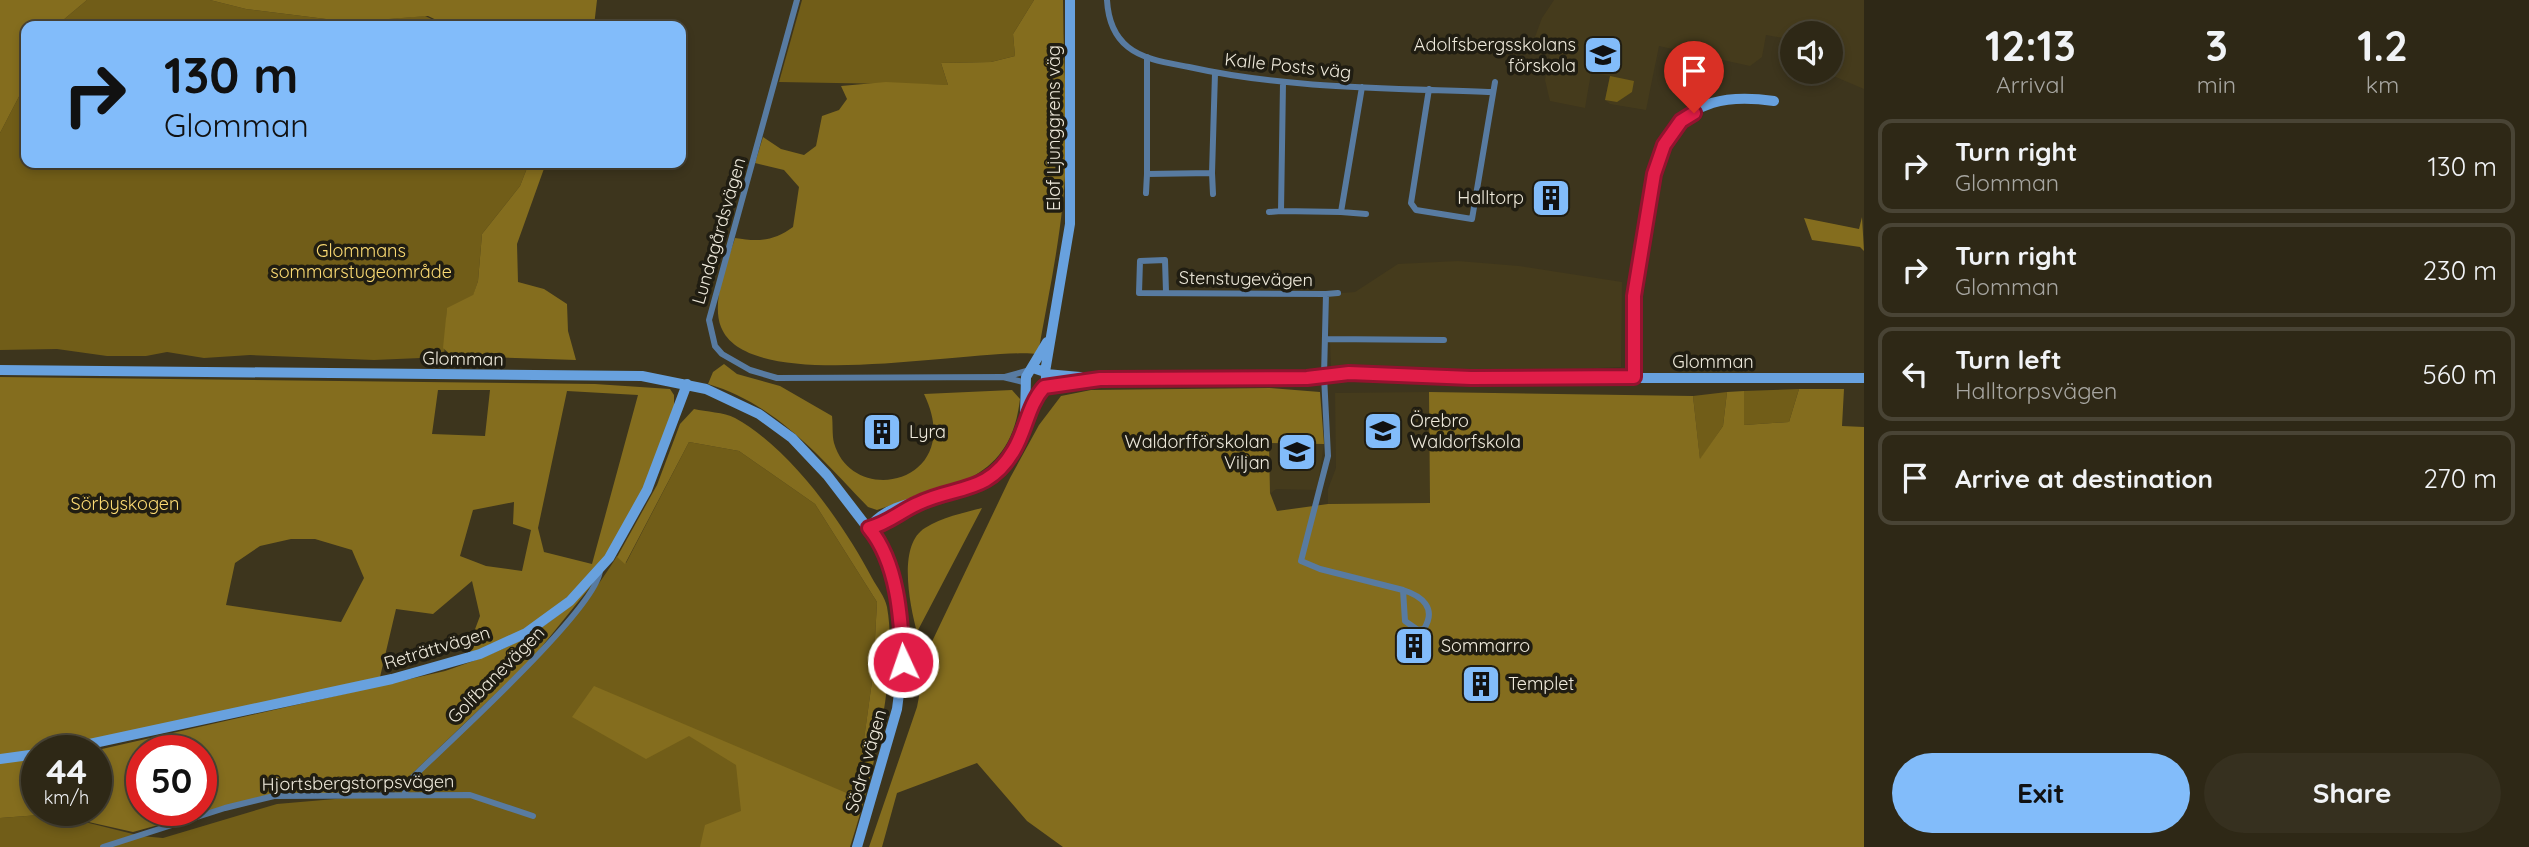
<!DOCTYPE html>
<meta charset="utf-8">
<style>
body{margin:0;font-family:Quicksand,sans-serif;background:#36301f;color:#f1f3f6;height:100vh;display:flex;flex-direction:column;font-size:26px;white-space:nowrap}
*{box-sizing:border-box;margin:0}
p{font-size:23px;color:#a7a6a1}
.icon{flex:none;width:38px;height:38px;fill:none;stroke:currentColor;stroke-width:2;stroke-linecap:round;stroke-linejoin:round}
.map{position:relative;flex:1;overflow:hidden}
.drawer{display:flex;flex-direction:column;background:#2e2816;width:665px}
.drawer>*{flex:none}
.banner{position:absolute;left:21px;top:21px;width:665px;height:147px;border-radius:14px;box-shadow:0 4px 10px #0003,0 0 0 2px #494435;background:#82bcfa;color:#111;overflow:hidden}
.fabs{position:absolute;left:1780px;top:21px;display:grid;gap:14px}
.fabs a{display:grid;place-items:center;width:63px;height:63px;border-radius:50%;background:#2e2816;box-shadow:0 4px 10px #0003,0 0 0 2px #494435;font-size:35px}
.speed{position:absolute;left:21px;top:735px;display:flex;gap:14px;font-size:35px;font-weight:700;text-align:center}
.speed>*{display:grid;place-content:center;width:91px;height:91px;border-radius:50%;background:#2e2816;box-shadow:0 4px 10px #0003,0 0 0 2px #494435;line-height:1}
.speed small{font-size:18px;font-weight:400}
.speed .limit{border:10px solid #d22;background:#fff;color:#111}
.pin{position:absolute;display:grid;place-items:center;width:60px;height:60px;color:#fff;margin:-72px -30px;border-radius:50% 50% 50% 0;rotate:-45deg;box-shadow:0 0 7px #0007}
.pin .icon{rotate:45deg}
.me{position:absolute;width:77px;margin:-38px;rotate:357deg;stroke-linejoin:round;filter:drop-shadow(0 0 5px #0008)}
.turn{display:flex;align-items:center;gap:24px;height:147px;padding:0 28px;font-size:32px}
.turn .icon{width:91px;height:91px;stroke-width:2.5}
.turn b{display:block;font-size:49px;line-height:60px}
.eta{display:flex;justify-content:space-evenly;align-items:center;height:119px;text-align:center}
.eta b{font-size:42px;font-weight:700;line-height:49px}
.primary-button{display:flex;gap:14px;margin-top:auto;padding:14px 28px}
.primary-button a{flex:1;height:80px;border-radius:42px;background:#82bcfa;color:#111;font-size:28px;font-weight:700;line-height:80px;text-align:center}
.primary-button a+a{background:#36301f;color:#f1f3f6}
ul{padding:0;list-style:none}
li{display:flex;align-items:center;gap:21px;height:94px;margin:0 14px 10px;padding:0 14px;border:4px solid #494435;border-radius:14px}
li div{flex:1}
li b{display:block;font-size:26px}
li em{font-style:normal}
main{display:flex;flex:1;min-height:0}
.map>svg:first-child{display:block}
.built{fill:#453b1c}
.green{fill:#715d18}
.forest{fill:#846d1e;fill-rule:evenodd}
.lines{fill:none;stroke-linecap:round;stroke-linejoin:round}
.street{stroke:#587ba1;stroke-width:6}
.secondary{stroke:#68a1de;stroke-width:10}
.route-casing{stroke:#92132f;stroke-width:18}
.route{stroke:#e11d48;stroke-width:12}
.labels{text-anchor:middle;stroke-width:7;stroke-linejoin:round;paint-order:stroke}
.poi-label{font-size:18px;fill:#efeadc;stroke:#201d12;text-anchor:start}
.street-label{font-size:18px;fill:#efeadc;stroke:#201d12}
.park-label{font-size:18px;fill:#fcdb73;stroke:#201d12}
</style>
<main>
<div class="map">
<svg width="1864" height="847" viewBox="0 0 1864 847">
<rect width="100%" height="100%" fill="#3d351d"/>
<path class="built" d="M1554,0H1864V89L1824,72H1830V33H1792V66L1779,64L1783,38L1766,35L1762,57L1750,66L1659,46L1646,110L1610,104L1605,100L1610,76L1591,73L1585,108L1550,101L1545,80L1550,52L1532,45L1542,18Z
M1458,261L1519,266L1622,282L1621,367L1487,373L1331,368L1328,294L1355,292L1398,264Z
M1429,392L1430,503L1328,504V489L1336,468L1335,393Z
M1321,403L1324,444L1317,490L1276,489L1270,494L1269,426Z"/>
<path class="green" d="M87,0H210L246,9L350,22L425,16L447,26H56Z
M802,0H1034L1013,34L1015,56L991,62L941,63L948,85L779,82Z
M1610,76L1634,81L1632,92L1617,102L1605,100Z
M26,83V163H529L520,186L482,234L478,281L473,296L447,309L444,357L374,360L250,355L204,358L167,352L146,356H107L57,349L0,350V133Z
M1799,389L1789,422L1744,425V391Z
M1727,392L1723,426L1700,460L1693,396Z
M689,442L739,451L815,504L877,602L873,674L856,798L842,847H0V818L53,814L141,836L163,838L277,804L393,794C468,715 560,650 617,556L626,563Z"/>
<path class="forest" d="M0,0H87L56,26H26V83L0,133Z
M210,0H597L594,26H449L428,16L350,22L246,9Z
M1034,0H1063C1063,50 1067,101 1066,151C1065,220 1050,286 1038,354C975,347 749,398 721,327C711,302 727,263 735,238C759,242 774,241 793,227L799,187L784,170L755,163L763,137L781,149L804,155L816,146L822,116L839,110L847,99L841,86L886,82L948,85L941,63L991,62L1015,56L1013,34Z
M529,163H546L517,244L518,282L544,289L567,304L568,331L576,360L452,356L443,348L447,308L473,295L478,281L482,234L520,186Z
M1862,217L1864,251L1860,247L1812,240L1804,218L1859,229Z
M724,364L737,374L780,386L832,416C833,424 832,435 834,443C853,509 967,483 924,394L1012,390L1020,399C1010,486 945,485 877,510L868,507C820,457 776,404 708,384L713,372Z
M0,377L595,384L670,389L674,395V406L643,489L596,573L546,615L517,633L470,654L471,640L480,616L472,581L433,614L396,609L380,677L78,745L0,755ZM438,390H490L485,436L432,434ZM567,391L638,395L592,564L544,552L538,528ZM514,502L513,524L531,530L522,571L486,566L460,556L473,510ZM291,539H315L352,550L364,578L341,622L226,605L235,563L260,546Z
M1270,388L1320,392L1324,444L1269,443L1270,493L1277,511L1328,504L1430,503L1429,392L1693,396L1700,459L1723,426L1727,392L1744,391V425L1789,422L1799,389H1844L1842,426L1864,427V847H1063L1027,821L977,763L897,793L882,847H869L917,707L928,650L1010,478L1039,425L1061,396L1091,390Z
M694,409C706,412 724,412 735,418C791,449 843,523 872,578C877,587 885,597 887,607C899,674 871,782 850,847H700L705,825L741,811L736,765L689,736L646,759L572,717L594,686L856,797L873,674L877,602L815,504L739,451L689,442L625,564L617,557L657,485L680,424Z
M982,508L917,632C910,606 897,545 925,528C942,517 963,513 982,508Z
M595,581L531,660L394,791L263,796L133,832L53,814L0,818V762L37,758V810H96V751H93L445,671C512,648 545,633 595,581ZM142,751H201V810H142Z"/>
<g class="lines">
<path class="street" d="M797,0L709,320L715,346L722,354L750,370L777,378L1003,377L1027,383
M1107,0C1108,18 1113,35 1128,47C1144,60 1169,63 1189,67C1288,89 1391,88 1493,92
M1147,57V174L1212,173L1215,73
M1283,83L1281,211L1341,212L1362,87
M1429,89L1411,203L1416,210L1472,219L1495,82
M1212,173L1213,194
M1146,193L1147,174
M1269,212L1281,211
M1341,212L1366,214
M1166,292L1165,260L1140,261L1139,293L1326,294L1324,376L1328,456L1301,561L1320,569L1403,590L1405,621L1418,630L1424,629C1437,608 1422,596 1403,590
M1326,294L1338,293
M1326,339L1444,340
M1005,377L1030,370
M405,794L406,784L412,778C445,745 599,607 600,570
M103,847L225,808L274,796L470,795L533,816"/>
<path class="secondary" d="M0,370L642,376L706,389L759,414L792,438L827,475L880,544L894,583L903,662L897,709L857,847
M1045,372L1070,224V0
M1046,374L1080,377
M1634,377C1633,326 1636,279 1645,228C1660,145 1671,86 1774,101
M1044,387L1100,379L1307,378L1349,373L1471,378H1864
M1025,415L1026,377L1047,342
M869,528C897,489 970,507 1007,460C1018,445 1022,427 1030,410C1035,398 1050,385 1045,372L1033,368
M869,528L879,526L907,509
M57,751L392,679L480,654L526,633L570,601L609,558L647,490L687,384
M0,759L37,754"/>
</g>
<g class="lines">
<g class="route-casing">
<path id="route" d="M903,662C901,618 898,563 869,528C887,524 901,511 917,504C955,485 988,495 1014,450C1026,430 1028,405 1044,387L1100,379L1307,378L1349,373L1471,378L1634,377V296L1654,174L1664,145L1681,121L1694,113"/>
</g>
<use href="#route" class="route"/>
</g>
<defs>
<g id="school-square" transform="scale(2.0125)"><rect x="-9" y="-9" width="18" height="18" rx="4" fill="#82bcfa" stroke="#201d12"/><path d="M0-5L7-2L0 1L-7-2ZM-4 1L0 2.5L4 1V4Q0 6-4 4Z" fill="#111"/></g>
<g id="building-square" transform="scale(2.0125)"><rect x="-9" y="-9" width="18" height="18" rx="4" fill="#82bcfa" stroke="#201d12"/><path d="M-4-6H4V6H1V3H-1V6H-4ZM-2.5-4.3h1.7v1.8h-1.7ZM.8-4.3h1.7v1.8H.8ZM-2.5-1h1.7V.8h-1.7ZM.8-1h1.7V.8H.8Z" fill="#111"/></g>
</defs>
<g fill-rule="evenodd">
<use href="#school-square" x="1603" y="55"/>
<use href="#building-square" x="1551" y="198"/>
<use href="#school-square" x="1383" y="431"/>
<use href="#building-square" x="882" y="432"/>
<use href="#school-square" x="1297" y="452"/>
<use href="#building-square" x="1414" y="646"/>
<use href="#building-square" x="1481" y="684"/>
</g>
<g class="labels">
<g class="poi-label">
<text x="1576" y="51" text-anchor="end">Adolfsbergsskolans<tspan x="1576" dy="21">förskola</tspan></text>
<text x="1524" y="204" text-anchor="end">Halltorp</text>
<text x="1410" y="427">Örebro<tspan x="1410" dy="21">Waldorfskola</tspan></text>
<text x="909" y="438">Lyra</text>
<text x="1270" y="448" text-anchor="end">Waldorfförskolan<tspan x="1270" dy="21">Viljan</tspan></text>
<text x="1441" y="652">Sommarro</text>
<text x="1508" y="690">Templet</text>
</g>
<g class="street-label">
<text transform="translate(1288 66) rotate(6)" y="6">Kalle Posts väg</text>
<text transform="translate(1054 128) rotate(-90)" y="6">Elof Ljunggrens väg</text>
<text transform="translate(719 231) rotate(-74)" y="6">Lundagårdsvägen</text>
<text transform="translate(1246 279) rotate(1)" y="6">Stenstugevägen</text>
<text transform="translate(463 359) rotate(1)" y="6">Glomman</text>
<text x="1713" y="368">Glomman</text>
<text transform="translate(437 648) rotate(-17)" y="6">Reträttvägen</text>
<text transform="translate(496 675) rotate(-45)" y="6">Golfbanevägen</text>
<text transform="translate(866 761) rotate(-74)" y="6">Södra vägen</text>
<text transform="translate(358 783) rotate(-1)" y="6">Hjortsbergstorpsvägen</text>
</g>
<g class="park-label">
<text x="361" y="257">Glommans<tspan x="361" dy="21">sommarstugeområde</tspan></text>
<text x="125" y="510">Sörbyskogen</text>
</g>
</g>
</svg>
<div class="fabs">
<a><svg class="icon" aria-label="sound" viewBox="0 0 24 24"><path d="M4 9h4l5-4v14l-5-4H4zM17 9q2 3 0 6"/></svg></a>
</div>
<div class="speed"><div>44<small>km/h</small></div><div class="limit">50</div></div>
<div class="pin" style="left:1694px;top:113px;background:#d93025"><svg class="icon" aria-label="arrive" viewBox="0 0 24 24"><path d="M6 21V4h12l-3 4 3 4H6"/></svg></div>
<svg class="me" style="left:903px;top:662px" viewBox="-20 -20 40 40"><circle r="17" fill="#e11d48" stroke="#fff" stroke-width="3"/><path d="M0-11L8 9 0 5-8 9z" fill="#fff"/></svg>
<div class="banner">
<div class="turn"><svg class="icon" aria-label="right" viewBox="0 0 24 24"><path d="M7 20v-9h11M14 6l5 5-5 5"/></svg><div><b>130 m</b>Glomman</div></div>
</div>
</div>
<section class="drawer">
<div class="eta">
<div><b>12:13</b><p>Arrival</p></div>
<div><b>3</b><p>min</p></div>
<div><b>1.2</b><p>km</p></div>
</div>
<ul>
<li><svg class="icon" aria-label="right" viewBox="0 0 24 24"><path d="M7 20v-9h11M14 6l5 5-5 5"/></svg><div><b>Turn right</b><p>Glomman</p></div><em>130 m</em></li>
<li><svg class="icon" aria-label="right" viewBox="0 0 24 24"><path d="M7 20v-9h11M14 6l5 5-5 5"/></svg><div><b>Turn right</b><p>Glomman</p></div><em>230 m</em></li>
<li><svg class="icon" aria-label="left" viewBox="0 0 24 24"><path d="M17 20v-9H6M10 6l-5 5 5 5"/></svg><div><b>Turn left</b><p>Halltorpsvägen</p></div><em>560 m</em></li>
<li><svg class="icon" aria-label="arrive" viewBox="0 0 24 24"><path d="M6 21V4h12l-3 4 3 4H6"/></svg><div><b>Arrive at destination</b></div><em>270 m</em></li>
</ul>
<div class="primary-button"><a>Exit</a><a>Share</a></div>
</section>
</main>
